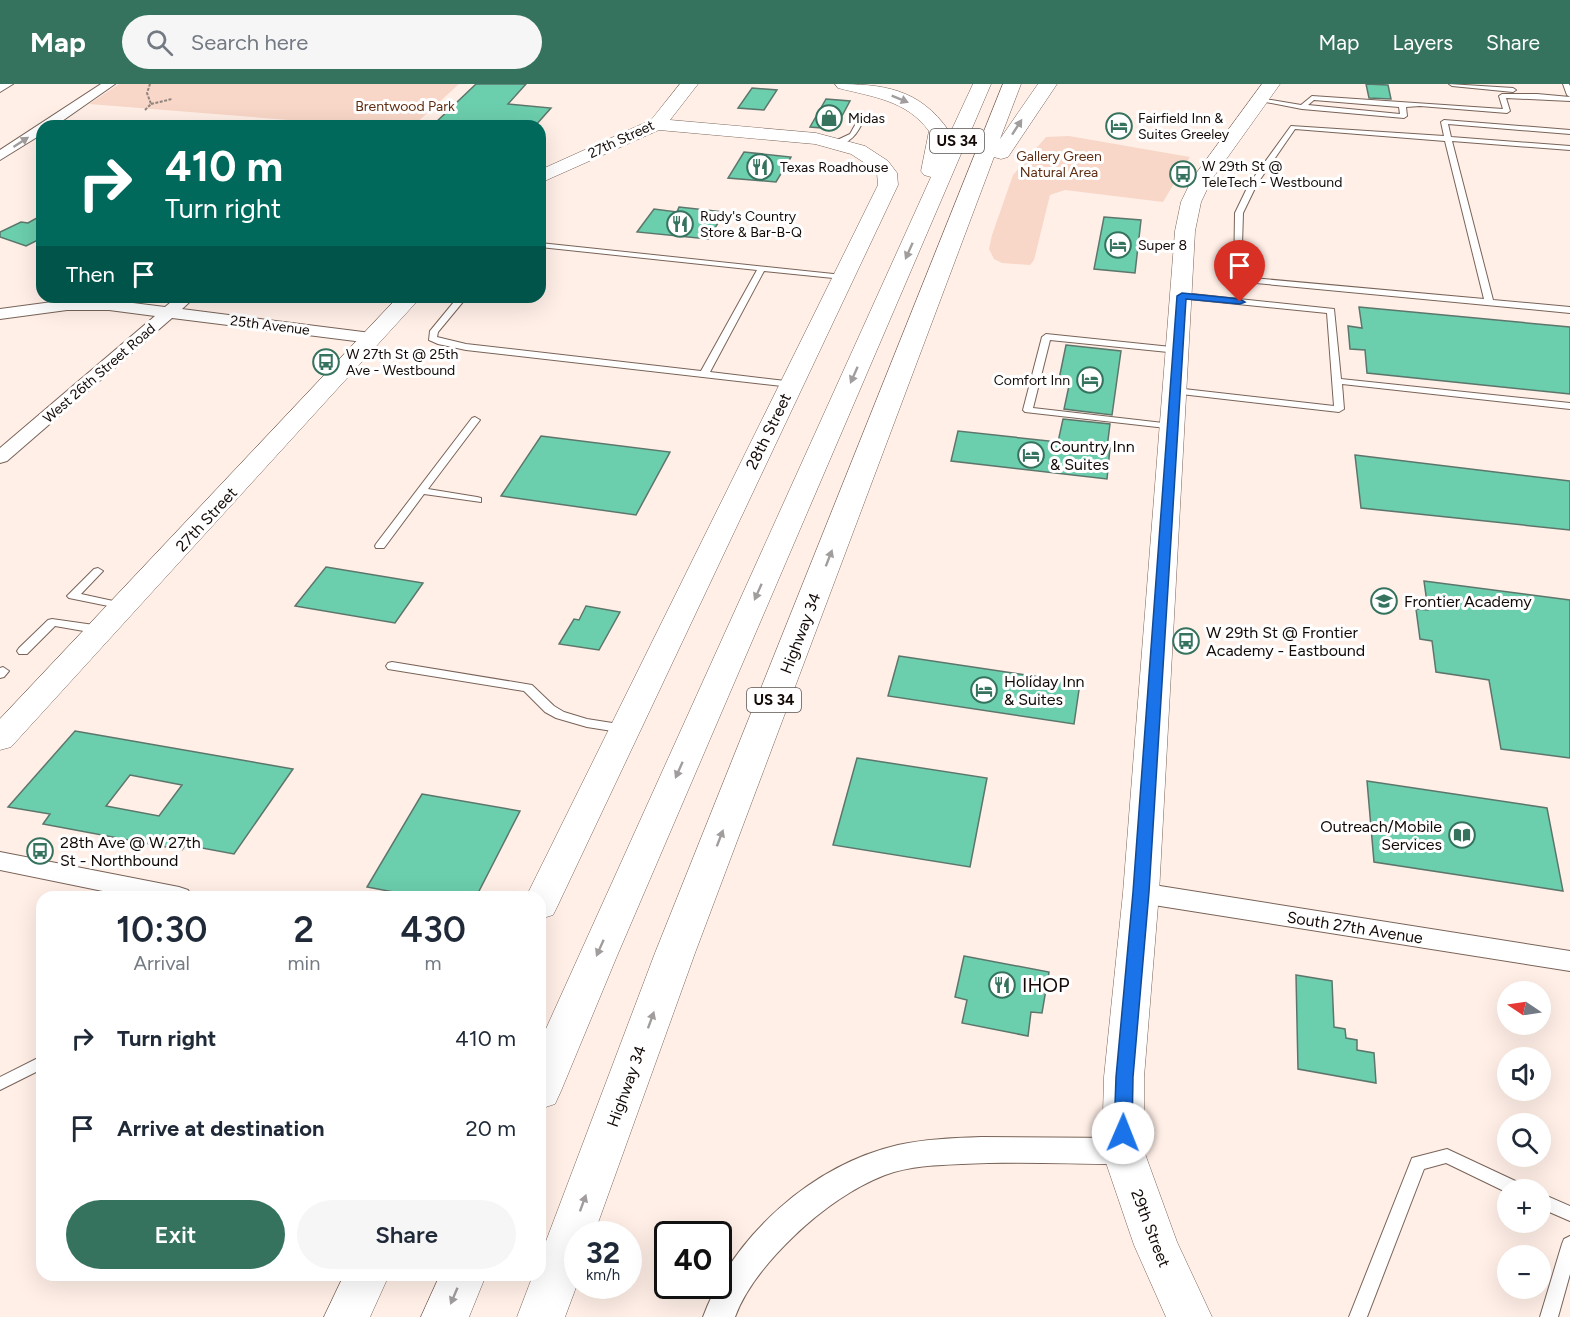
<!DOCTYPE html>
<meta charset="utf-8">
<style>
body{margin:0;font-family:Figtree,sans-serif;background:#f6f6f7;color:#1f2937;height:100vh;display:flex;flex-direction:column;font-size:22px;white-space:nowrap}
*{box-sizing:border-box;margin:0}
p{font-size:20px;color:#747a83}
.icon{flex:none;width:33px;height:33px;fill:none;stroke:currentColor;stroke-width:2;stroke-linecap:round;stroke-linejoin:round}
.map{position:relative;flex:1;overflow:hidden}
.drawer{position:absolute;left:36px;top:807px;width:510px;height:390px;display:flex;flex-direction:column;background:#fff;border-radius:18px;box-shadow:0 6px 24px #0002}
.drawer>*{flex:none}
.banner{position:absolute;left:36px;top:36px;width:510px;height:183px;border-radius:18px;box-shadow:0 6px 24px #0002;background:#00695c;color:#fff;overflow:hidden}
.needle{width:39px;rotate:283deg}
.fabs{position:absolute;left:1497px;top:897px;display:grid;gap:12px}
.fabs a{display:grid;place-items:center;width:54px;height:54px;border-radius:50%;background:#fff;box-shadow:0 6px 24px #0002;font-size:30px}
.speed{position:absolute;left:564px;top:1137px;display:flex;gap:12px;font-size:30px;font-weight:700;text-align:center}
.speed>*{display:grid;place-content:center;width:78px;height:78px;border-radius:50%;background:#fff;box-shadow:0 6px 24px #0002;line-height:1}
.speed small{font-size:15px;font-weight:400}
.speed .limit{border:3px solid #111;border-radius:9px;background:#fff;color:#111}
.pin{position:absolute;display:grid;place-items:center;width:51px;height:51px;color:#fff;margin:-62px -26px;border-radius:50% 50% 50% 0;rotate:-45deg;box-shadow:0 0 6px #0007}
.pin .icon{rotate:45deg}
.me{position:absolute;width:66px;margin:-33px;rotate:1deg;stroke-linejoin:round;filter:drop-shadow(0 0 4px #0008)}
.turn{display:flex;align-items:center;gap:21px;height:126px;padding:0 30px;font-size:27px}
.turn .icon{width:78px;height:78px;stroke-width:2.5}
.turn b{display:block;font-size:42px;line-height:51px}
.then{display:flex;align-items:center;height:57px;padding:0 30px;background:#0003;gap:12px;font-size:22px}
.eta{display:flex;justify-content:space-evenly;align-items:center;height:102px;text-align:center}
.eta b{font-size:36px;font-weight:600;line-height:42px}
.primary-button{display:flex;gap:12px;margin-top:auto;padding:12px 30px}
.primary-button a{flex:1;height:69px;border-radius:36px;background:#36735f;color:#fff;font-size:24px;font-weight:600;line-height:69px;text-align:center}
.primary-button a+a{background:#f6f6f7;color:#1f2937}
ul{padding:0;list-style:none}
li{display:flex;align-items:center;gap:18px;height:90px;padding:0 30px}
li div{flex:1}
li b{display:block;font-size:22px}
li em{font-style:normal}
header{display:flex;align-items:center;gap:36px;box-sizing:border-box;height:84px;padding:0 30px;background:#36735f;color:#fff}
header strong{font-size:28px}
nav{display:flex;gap:33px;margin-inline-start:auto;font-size:21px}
.search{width:420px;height:54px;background:#f6f6f7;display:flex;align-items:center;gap:15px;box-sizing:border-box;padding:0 21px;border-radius:33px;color:#747a83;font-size:22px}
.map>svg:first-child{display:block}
.green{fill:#f8d7c8}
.building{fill:#6bcead;stroke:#5d766c;stroke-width:1.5;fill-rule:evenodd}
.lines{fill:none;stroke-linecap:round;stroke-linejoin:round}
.lane-casing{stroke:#796358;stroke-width:2}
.street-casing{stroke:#796358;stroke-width:2}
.secondary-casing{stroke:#796358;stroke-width:1}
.highway-casing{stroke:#796358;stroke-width:1}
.path{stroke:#90837d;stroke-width:2;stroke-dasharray:3 1.5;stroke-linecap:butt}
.lane{fill:#fff;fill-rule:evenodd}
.street{fill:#fff;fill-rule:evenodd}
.secondary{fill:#fff;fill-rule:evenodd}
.highway{fill:#fff;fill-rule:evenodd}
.oneway{fill:#a19d9c}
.route{fill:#1a73e8;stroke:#114b97;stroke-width:1.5}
.labels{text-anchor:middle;stroke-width:6;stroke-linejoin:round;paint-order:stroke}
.far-park-label{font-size:14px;fill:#602e13;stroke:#fff}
.far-poi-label{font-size:14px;fill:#130a07;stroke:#fff;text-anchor:start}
.far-street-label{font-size:14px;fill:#130a07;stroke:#fff}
.shield{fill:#fff;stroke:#5a5451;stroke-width:1.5}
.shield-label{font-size:15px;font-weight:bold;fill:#130a07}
.street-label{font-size:16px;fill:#130a07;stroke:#fff}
.poi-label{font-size:16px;fill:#130a07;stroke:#fff;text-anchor:start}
.near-poi-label{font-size:20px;fill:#130a07;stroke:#fff;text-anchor:start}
</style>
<header>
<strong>Map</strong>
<div class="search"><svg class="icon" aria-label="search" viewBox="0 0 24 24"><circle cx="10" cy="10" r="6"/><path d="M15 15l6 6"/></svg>Search here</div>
<nav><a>Map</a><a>Layers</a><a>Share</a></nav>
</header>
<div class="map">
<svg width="1570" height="1233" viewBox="0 0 1570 1233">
<rect width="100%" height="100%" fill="#ffefe7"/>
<path class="green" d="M119,0H459L413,42H364L89,20Z
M1069,52L1190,73L1163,118L1065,106L1050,111L1034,176L1030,181L1002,179L994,175L989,165L992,151L1013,91L1046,53Z"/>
<path class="building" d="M476,0H526L508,20L551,24L535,42H432Z
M1366,0L1388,1L1391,15L1369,14Z
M752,4L777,6L764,26L738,24Z
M826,15L850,17L835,45L810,43Z
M744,68L791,73L776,98L728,94Z
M679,123L725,128L708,155L637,148L654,125L677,128Z
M42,131V154L26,162L0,153V148L21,138L28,139Z
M1104,133L1141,136L1135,189L1094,185Z
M1359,223L1570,243V310L1367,289L1365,266L1350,265L1348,242L1362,244Z
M1066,261L1121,267L1112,331L1064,325L1070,297L1059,295Z
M1063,335L1110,340L1107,364H1110L1107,395L951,377L958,347L1058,358Z
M541,352L670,368L636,431L501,412Z
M1355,371L1570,397V446L1361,424Z
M326,483L423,499L395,539L295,522Z
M1424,497L1570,516V674L1501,665L1489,596L1436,588L1432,557L1420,555L1416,525L1428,526Z
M586,522L620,528L599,566L559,560L574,535L579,536Z
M899,572L1080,599L1074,640L888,612Z
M75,647L293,685L234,770L186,761L182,766L43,740L50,730L8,723ZM130,691L182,701L159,732L106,722Z
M857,674L987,694L970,783L833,761Z
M1367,697L1547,724L1563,807L1374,778Z
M422,710L520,727L476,813H420L367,803Z
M964,872L1049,888L1042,929L1031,928L1028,952L962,939L967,916L955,913Z
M1296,891L1332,897L1334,943L1345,945L1346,954L1357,956V966L1374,969L1376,999L1298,985Z"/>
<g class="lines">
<g class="lane-casing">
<path id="lane" d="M1449,0L1513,4L1516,6L1513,8L1452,2Z
M1563,0H1569L1570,2V17L1506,14L1510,27L1507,29L1420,22L1406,23L1407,32L1404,34L1302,25L1256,16L1259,14L1301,21L1312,12L1503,25L1499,12L1502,10H1537L1570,13L1567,11ZM1314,16L1399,23L1400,30L1308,21Z
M859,34L864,35C858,49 850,61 833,62V58L850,50Z
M1444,36L1570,46V50L1448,40L1451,53L1570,62V66L1452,57L1493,216L1570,223V229L1234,197L1235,129L1249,100L1291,42L1444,52L1441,38ZM1295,45L1445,57L1484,215L1241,193L1243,129L1257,100Z
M540,159L843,191L847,193L843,195L764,187L710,288L794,298L796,300L791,303L466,266L438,260L429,256L430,247L458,213H467L438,248L437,253L466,260L701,287L757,186L540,163Z
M1182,209L1334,225L1341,295L1570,319V325L1342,300L1344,325L1339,328L1172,309V305L1175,304L1334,322L1327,229L1179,214V210Z
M1046,250L1181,264L1182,266L1178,269L1050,256L1033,324L1172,340L1175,341V345L1025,328L1023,326L1042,253Z
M475,333L480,336L428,405L477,413L481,414V418L424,410L384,464H376L375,462L376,460L472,334Z
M98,484L103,487L81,510L127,520L129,522L127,524L123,525L69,514L67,512L94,485Z
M52,535L101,542L107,546L101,550L55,542L27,570H19L17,567L19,564L48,536Z
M392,578L532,601L554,622L564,628L587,635L625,641L631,645L625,649L587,643L556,634L545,628L524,607L388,585L386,582L388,579Z
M3,583L9,587L4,593L0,594V584Z
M42,972V985L0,1006V993Z
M1447,1065L1524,1101L1526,1106H1508V1109L1446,1079L1424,1085L1367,1233H1349L1412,1074Z
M1540,1109L1570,1122V1137L1540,1124Z
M1570,1152V1190L1558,1233H1540L1562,1160L1564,1155Z"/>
</g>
<g class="street-casing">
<path id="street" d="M0,0H13L0,8Z
M101,0H115L55,42H42V50L0,76V66Z
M177,213H195L182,225L371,249L379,254L371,259L172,234L7,377L0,379V364L155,232L109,226H67L0,235V225L67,216H109L165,223Z
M0,768L179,803L188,806L192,813H132L0,786Z
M1141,799L1570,867V887L1141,819L1132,816L1128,809L1132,802Z
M981,1053L1123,1054L1134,1058L1138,1067L1134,1076L1123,1080C1069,1080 1016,1077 962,1080C937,1081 909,1082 885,1091C852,1104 820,1127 794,1152C771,1174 746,1203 735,1233H703C733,1152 812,1081 898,1061C925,1055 953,1054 981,1053Z"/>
</g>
<g class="secondary-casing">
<path id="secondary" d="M680,0H698L670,36L816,49L865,62L888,77L897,89L898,101L558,821L553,831L540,835V813H526L878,101L877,89L874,85L851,70L815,60L659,46L540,99V86L651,36Z
M1262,0H1280L1212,95L1201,118L1195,147L1159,809L1144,993V1067L1177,1158L1212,1233H1166L1134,1161L1102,1067L1104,993L1123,809L1175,147L1181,118L1192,95Z
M398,213H421L11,663L0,666V635Z
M344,1191H389L370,1233H324Z"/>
</g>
<g class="highway-casing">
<path id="highway" d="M835,0C883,0 919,4 949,47L946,58L973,0H991L617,872L561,1007L555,1020L540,1025V958L931,93L924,91L921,87L929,47C906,16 873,13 838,4Z
M1003,0H1021L1000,55L1038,0H1057L1008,73L1001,75L994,73L695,869L594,1150H578V1198L565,1233H517L533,1191H540V1173L655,869Z
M440,1191H486L469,1233H421Z"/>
</g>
<path class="path" d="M151,20L172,15
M145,26L151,20L147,9L150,0"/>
<use href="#lane" class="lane"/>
<use href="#street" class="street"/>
<use href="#secondary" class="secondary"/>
<use href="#highway" class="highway"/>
</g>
<defs><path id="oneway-solid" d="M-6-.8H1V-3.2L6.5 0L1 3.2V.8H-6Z" transform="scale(1.5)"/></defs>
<g class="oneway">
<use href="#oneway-solid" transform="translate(900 15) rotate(22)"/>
<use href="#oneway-solid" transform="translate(1017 43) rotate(-57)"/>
<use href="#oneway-solid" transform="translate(21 58) rotate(-33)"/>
<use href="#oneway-solid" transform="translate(909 167) rotate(114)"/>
<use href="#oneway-solid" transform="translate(854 291) rotate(114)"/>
<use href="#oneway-solid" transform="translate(829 474) rotate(-69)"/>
<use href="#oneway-solid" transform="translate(758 508) rotate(114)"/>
<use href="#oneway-solid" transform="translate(679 686) rotate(114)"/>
<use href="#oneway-solid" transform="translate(720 754) rotate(-69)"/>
<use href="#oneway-solid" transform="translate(600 864) rotate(114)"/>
<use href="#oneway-solid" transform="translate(651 936) rotate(-70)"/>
<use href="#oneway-solid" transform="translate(583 1119) rotate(-70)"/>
<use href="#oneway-solid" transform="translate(454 1212) rotate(113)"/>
</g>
<path class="route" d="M1182,209L1240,215L1245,218L1240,220L1186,215L1149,808L1133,993L1132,1049L1130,1054L1123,1056L1117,1054L1114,1049L1116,993L1133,808L1177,212Z"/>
<defs>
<g id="shop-ring" transform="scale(1.35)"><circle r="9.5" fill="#fff" stroke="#36735f" stroke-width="1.5"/><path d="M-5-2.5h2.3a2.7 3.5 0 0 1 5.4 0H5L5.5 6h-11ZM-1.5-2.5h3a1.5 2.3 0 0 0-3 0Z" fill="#36735f"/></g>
<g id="hotel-ring" transform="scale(1.35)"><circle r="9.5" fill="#fff" stroke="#36735f" stroke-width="1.5"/><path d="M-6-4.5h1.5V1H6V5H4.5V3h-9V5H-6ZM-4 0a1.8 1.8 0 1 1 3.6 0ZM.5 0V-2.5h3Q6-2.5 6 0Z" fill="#36735f"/></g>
<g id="restaurant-ring" transform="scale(1.35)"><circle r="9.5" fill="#fff" stroke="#36735f" stroke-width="1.5"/><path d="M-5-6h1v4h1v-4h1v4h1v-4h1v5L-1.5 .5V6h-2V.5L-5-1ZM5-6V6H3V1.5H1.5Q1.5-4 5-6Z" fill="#36735f"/></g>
<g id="bus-ring" transform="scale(1.35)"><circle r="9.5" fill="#fff" stroke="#36735f" stroke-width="1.5"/><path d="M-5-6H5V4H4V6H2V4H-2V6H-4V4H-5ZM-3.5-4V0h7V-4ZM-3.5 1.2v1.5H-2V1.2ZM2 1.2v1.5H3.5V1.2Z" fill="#36735f"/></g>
<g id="school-ring" transform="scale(1.35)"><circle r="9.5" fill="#fff" stroke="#36735f" stroke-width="1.5"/><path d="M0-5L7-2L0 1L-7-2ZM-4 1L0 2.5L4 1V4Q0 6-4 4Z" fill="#36735f"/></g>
<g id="library-ring" transform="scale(1.35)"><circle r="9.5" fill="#fff" stroke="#36735f" stroke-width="1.5"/><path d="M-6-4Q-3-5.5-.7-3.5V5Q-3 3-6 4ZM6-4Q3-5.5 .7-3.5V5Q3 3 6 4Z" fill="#36735f"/></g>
</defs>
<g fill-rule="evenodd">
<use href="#shop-ring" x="829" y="34"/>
<use href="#hotel-ring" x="1119" y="42"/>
<use href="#restaurant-ring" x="760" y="83"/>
<use href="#bus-ring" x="1183" y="90"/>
<use href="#restaurant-ring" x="680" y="140"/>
<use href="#hotel-ring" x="1118" y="161"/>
<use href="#bus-ring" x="326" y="278"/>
<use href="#hotel-ring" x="1090" y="296"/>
<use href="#hotel-ring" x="1031" y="371"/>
<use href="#school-ring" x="1384" y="517"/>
<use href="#bus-ring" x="1186" y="557"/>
<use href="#hotel-ring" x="984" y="606"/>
<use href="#library-ring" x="1462" y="751"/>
<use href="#bus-ring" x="40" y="767"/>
<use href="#restaurant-ring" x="1002" y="901"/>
</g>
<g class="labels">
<g class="far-park-label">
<text x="405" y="27">Brentwood Park</text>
<text x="1059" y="77">Gallery Green<tspan x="1059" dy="16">Natural Area</tspan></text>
</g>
<g class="far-poi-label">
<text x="848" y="39">Midas</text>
<text x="1138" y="39">Fairfield Inn &amp;<tspan x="1138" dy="16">Suites Greeley</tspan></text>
<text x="1202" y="87">W 29th St @<tspan x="1202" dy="16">TeleTech - Westbound</tspan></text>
<text x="780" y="88">Texas Roadhouse</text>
<text x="700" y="137">Rudy's Country<tspan x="700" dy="16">Store &amp; Bar-B-Q</tspan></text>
<text x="1138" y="166">Super 8</text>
<text x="346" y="275">W 27th St @ 25th<tspan x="346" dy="16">Ave - Westbound</tspan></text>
<text x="1070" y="301" text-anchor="end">Comfort Inn</text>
</g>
<g class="far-street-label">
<text transform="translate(621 55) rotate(-25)" y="5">27th Street</text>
<text transform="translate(270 241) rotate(7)" y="5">25th Avenue</text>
<text transform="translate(99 289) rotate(-41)" y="5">West 26th Street Road</text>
</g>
<g class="shield">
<rect x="930" y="45" width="54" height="24" rx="4.5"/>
<rect x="747" y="604" width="54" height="24" rx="4.5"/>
</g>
<g class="shield-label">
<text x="957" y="62">US 34</text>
<text x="774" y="621">US 34</text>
</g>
<g class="street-label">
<text transform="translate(768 347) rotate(-64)" y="6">28th Street</text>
<text transform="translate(206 435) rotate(-47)" y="6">27th Street</text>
<text transform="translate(800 549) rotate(-69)" y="6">Highway 34</text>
<text transform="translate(1355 843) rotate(9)" y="6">South 27th Avenue</text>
<text transform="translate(626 1002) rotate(-70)" y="6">Highway 34</text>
<text transform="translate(1151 1144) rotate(69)" y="6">29th Street</text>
</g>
<g class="poi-label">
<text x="1050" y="368">Country Inn<tspan x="1050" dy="18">&amp; Suites</tspan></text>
<text x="1404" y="523">Frontier Academy</text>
<text x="1206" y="554">W 29th St @ Frontier<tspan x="1206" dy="18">Academy - Eastbound</tspan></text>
<text x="1004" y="603">Holiday Inn<tspan x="1004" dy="18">&amp; Suites</tspan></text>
<text x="1442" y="748" text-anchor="end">Outreach/Mobile<tspan x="1442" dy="18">Services</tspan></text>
<text x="60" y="764">28th Ave @ W 27th<tspan x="60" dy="18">St - Northbound</tspan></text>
</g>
<g class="near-poi-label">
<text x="1022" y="908">IHOP</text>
</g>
</g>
</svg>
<div class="fabs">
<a><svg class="needle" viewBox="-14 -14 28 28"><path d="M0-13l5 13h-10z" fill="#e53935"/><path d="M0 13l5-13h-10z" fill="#747a83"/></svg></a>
<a><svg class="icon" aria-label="sound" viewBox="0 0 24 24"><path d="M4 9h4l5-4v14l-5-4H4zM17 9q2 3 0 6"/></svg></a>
<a><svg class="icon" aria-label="search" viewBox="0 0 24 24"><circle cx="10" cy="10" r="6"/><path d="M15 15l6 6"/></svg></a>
<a>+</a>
<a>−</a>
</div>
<div class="speed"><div>32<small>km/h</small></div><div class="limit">40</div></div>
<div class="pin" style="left:1240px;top:218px;background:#d93025"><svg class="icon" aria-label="arrive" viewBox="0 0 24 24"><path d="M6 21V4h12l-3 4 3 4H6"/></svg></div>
<svg class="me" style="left:1123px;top:1049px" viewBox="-20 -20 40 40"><circle r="19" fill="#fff"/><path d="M0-13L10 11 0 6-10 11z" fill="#1a73e8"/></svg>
<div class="banner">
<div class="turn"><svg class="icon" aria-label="right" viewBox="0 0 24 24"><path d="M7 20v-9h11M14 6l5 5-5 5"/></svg><div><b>410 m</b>Turn right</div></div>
<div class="then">Then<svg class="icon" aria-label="arrive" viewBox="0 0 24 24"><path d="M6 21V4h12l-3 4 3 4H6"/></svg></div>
</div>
<section class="drawer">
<div class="eta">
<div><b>10:30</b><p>Arrival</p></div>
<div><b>2</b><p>min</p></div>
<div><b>430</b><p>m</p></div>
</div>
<ul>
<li><svg class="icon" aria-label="right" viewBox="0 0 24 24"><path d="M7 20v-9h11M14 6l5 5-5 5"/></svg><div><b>Turn right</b></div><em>410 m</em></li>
<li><svg class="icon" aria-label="arrive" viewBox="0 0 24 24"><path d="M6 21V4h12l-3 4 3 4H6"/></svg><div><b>Arrive at destination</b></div><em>20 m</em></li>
</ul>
<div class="primary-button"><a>Exit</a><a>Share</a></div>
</section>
</div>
